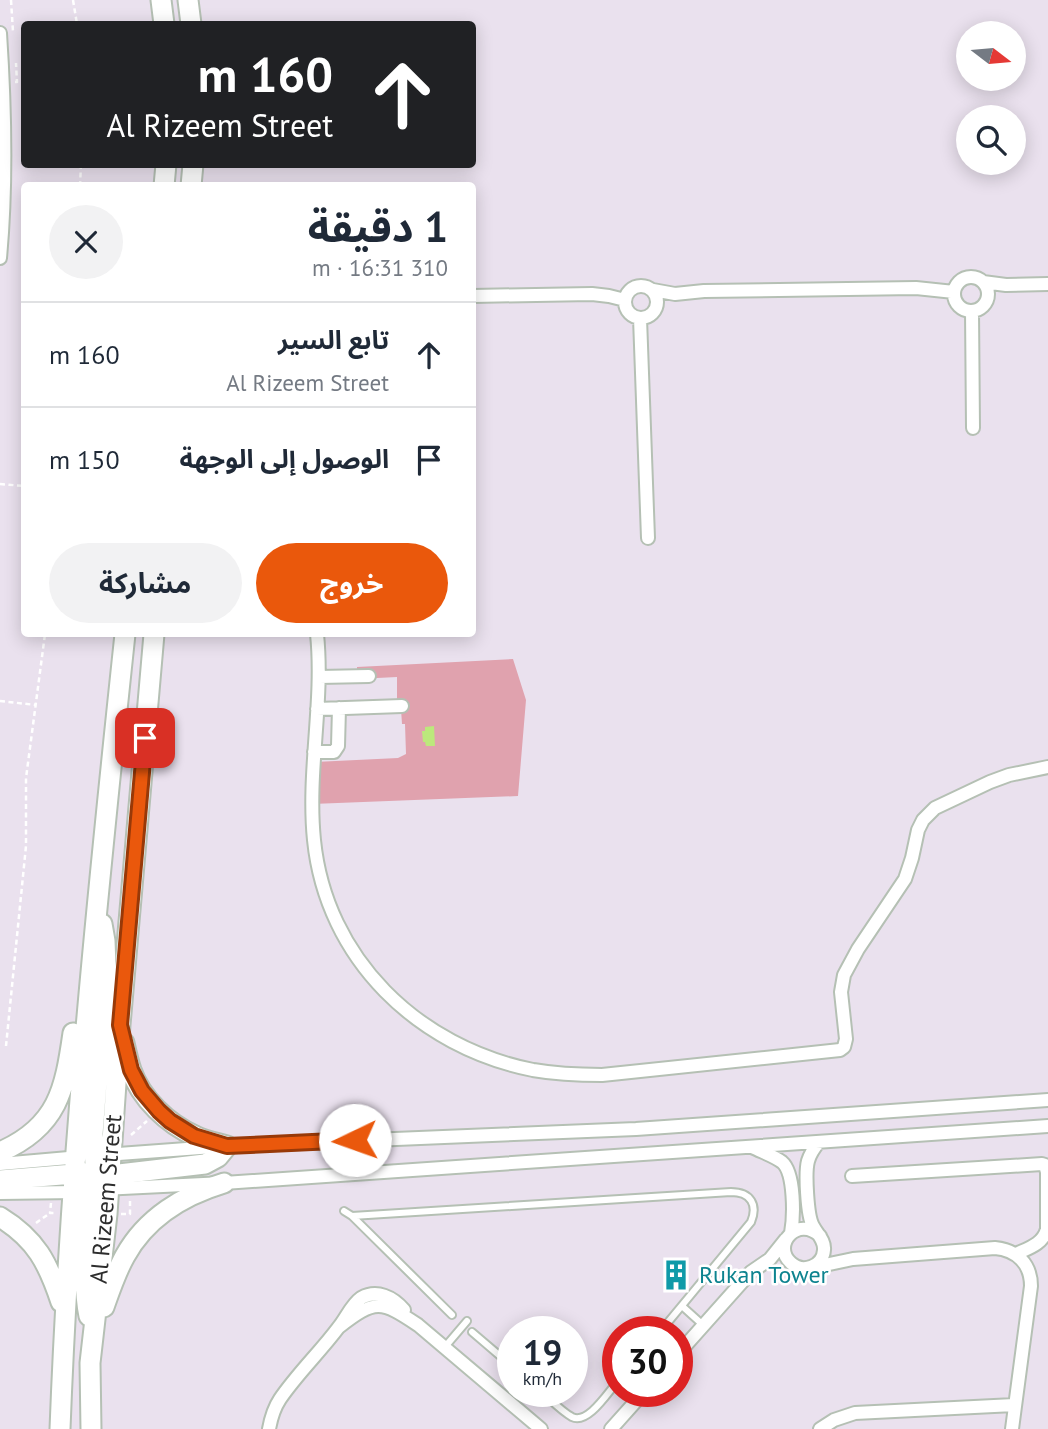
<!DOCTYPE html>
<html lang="ar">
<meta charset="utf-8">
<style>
body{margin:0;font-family:"PT Sans","Noto Sans Arabic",sans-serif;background:#f2f2f3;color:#1f2937;direction:rtl;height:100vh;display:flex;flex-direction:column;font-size:26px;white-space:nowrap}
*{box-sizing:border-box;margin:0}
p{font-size:23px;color:#747a83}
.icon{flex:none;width:38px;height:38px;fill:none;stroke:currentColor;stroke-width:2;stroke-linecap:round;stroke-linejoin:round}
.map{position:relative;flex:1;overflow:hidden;direction:ltr}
.side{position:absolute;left:21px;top:182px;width:455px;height:455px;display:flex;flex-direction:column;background:#fff;border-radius:7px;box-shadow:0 4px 18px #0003;direction:rtl}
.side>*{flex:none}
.guide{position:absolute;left:21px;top:21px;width:455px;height:147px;border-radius:7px;box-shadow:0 4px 18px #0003;direction:rtl;background:#202124;color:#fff;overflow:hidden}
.needle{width:46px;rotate:106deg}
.tools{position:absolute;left:956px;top:21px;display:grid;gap:14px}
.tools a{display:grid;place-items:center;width:70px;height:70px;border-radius:50%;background:#fff;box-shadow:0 4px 18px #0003;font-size:35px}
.speed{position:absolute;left:497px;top:1316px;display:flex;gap:14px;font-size:35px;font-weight:700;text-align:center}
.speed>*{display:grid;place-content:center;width:91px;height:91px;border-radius:50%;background:#fff;box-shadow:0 4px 18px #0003;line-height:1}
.speed small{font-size:18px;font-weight:400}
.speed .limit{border:10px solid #d22;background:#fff;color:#111}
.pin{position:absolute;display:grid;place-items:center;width:60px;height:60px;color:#fff;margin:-30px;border-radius:14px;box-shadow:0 4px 10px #0006}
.me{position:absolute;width:77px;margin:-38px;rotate:267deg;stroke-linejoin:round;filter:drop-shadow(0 0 5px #0008)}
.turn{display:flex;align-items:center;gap:24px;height:147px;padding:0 28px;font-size:32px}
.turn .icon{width:91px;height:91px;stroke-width:2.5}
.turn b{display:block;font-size:49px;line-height:60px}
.round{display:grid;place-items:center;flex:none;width:74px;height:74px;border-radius:37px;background:#f2f2f3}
.summary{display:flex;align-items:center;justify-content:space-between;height:119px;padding:0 28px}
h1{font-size:42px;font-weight:700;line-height:52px}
.cta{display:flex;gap:14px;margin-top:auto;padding:14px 28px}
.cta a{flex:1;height:80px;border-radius:42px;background:#ea580c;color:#fff;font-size:28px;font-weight:700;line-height:80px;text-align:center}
.cta a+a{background:#f2f2f3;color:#1f2937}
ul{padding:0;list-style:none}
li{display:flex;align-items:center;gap:21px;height:105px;padding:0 28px;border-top:2px solid #e0e1e3}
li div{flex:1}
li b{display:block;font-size:26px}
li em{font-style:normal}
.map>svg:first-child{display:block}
.green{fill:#e0a2ae}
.water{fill:#bce87c}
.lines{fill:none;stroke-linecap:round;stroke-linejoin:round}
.lane-casing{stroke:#b5c0b4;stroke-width:10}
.street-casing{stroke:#b5c0b4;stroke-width:16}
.secondary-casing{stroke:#b5c0b4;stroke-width:23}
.path{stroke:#fff;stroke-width:2.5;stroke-dasharray:5 3.5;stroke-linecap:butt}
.lane{stroke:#fff;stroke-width:6}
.street{stroke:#fff;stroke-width:12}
.secondary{stroke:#fff;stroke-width:19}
.route-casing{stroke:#983908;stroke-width:18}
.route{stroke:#ea580c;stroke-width:12}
.labels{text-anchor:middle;stroke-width:5;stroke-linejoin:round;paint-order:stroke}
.street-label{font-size:24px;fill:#2d2d2d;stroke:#fff}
.culture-label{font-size:24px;fill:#0d838f;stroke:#fff;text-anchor:start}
</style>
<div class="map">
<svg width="1048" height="1429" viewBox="0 0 1048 1429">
<rect width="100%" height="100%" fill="#eae1ee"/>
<path class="green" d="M513,659L526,700L518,796L312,804L315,762L398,758L406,754L405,724H402L401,709L397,701V677L357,679V667Z"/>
<path class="water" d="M434,726L435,746H426L425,742H423L422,731H425V727Z"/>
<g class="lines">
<g class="lane-casing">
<path id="lane" d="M344,1211L352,1216L452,1315
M352,1216L731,1192C751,1192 758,1205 751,1222L660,1332
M682,1306L703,1325
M472,1332L513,1367
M444,1348L467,1321
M541,1391C550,1399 561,1411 572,1417C588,1425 608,1392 618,1381"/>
</g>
<g class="street-casing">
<path id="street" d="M0,33C5,108 7,183 0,258
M954 294a17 17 0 1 1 34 0a17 17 0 1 1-34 0Z
M983,282L1006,285L1048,284
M625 302a16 16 0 1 1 32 0a16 16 0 1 1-32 0Z
M653,290L675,294L704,291L916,288L954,292
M472,296L592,294L609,296L625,300
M972,311L973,428
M640,318L648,538
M317,634C324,702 307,771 314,840C326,959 418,1047 533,1070C556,1074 579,1075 602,1075L840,1050L844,1047L846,1039L841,992L844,975L858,949L905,879L912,858L918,830L923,820L935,808L990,782L1009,775L1048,767
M319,677L369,676
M317,709L402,706
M314,752H334L338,746L339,708
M819,1142C814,1148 810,1154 808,1161C805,1172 807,1216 813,1226C817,1234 825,1240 824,1250C823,1266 803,1274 791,1263C771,1245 798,1215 820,1236
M752,1147C762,1152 774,1156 782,1162C795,1173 794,1217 791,1233
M105,1155L227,1146L636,1129L1048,1100
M0,1164L80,1157
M852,1176L1042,1164L1045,1165L1047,1172V1229C1043,1244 1029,1248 1016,1254
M102,1189L224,1183L1048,1126
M0,1193L77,1192
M810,1268L853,1259L995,1248C1017,1250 1031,1264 1031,1286L1012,1429
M339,1327C375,1299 381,1300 418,1325L541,1429
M677,1355L751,1272L770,1259L786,1239
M269,1429C271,1418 274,1408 280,1399C297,1374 320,1352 338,1328C346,1319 351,1305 361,1298C377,1289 393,1297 404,1310
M611,1429L645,1391
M820,1429L834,1420L855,1413L1014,1405"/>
</g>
<g class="secondary-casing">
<path id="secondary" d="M161,0L164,24
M188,0L191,24
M164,186L166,164
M191,186L193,164
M102,924L105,941L106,966L93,1134L95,1164L107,1188
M0,1152C58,1127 65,1089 73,1033
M0,1180L86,1173
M72,1193L88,1184L119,1174L205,1164L218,1157L227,1146C216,1143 205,1141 195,1136C168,1124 141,1099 131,1070C128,1061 126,1052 124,1043
M0,1217C36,1239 48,1263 61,1302
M104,1307C110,1290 116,1272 125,1256C146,1218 184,1195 224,1183
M89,1316C80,1273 90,1226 93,1182L92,1172
M60,1429C70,1163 97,898 125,634
M91,1429L90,1363L107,1214L120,1025L154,634"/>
</g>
<path class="path" d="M11,0L13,32
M73,0L77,24
M15,82H17L16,63
M80,186L81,164
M0,484L24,486
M0,701L36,705
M6,1046L26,846V778L45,634
M131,1135L147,1121
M51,1203L50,1213H55
M121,1214H130V1198
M36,1223L50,1213"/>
<use href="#lane" class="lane"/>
<use href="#street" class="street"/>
<use href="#secondary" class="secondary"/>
</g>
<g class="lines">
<g class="route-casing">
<path id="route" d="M145,738L120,1025L131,1070L142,1091L159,1111L170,1121L194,1136L227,1146L355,1140"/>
</g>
<use href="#route" class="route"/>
</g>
<defs>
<g id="building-bare" transform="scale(2.415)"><path d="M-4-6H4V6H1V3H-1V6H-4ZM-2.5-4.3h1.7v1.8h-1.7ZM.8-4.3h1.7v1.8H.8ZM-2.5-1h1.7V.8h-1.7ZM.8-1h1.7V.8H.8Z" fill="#0f9aa8" stroke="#fff" stroke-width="2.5" paint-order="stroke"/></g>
</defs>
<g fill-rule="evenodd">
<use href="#building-bare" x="676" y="1275"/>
</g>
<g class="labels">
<g class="street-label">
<text transform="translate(106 1199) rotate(-85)" y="8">Al Rizeem Street</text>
</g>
<g class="culture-label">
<text x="699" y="1283">Rukan Tower</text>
</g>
</g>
</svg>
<div class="tools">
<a><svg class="needle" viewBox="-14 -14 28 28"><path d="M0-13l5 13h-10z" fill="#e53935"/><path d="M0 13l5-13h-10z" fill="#747a83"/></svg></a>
<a><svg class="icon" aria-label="search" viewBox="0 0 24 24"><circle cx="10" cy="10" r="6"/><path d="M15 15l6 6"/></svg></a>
</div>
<div class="speed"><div>19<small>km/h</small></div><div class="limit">30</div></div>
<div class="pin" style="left:145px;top:738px;background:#d93025"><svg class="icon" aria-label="arrive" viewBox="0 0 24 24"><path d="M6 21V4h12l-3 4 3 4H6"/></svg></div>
<svg class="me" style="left:355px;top:1140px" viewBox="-20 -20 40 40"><circle r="19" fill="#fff"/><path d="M0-13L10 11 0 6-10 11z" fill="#ea580c"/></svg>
<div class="guide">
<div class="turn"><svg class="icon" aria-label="ahead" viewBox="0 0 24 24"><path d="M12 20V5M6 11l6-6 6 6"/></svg><div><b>160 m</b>Al Rizeem Street</div></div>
</div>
<section class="side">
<div class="summary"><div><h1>1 دقيقة</h1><p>310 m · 16:31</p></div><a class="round"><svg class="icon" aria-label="close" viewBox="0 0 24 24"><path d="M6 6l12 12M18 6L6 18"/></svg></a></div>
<ul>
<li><svg class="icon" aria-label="ahead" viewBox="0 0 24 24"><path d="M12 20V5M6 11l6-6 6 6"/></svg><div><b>تابع السير</b><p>Al Rizeem Street</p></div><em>160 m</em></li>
<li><svg class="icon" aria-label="arrive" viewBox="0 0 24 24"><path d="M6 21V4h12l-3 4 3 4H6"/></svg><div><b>الوصول إلى الوجهة</b></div><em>150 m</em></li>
</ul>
<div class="cta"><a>خروج</a><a>مشاركة</a></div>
</section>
</div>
